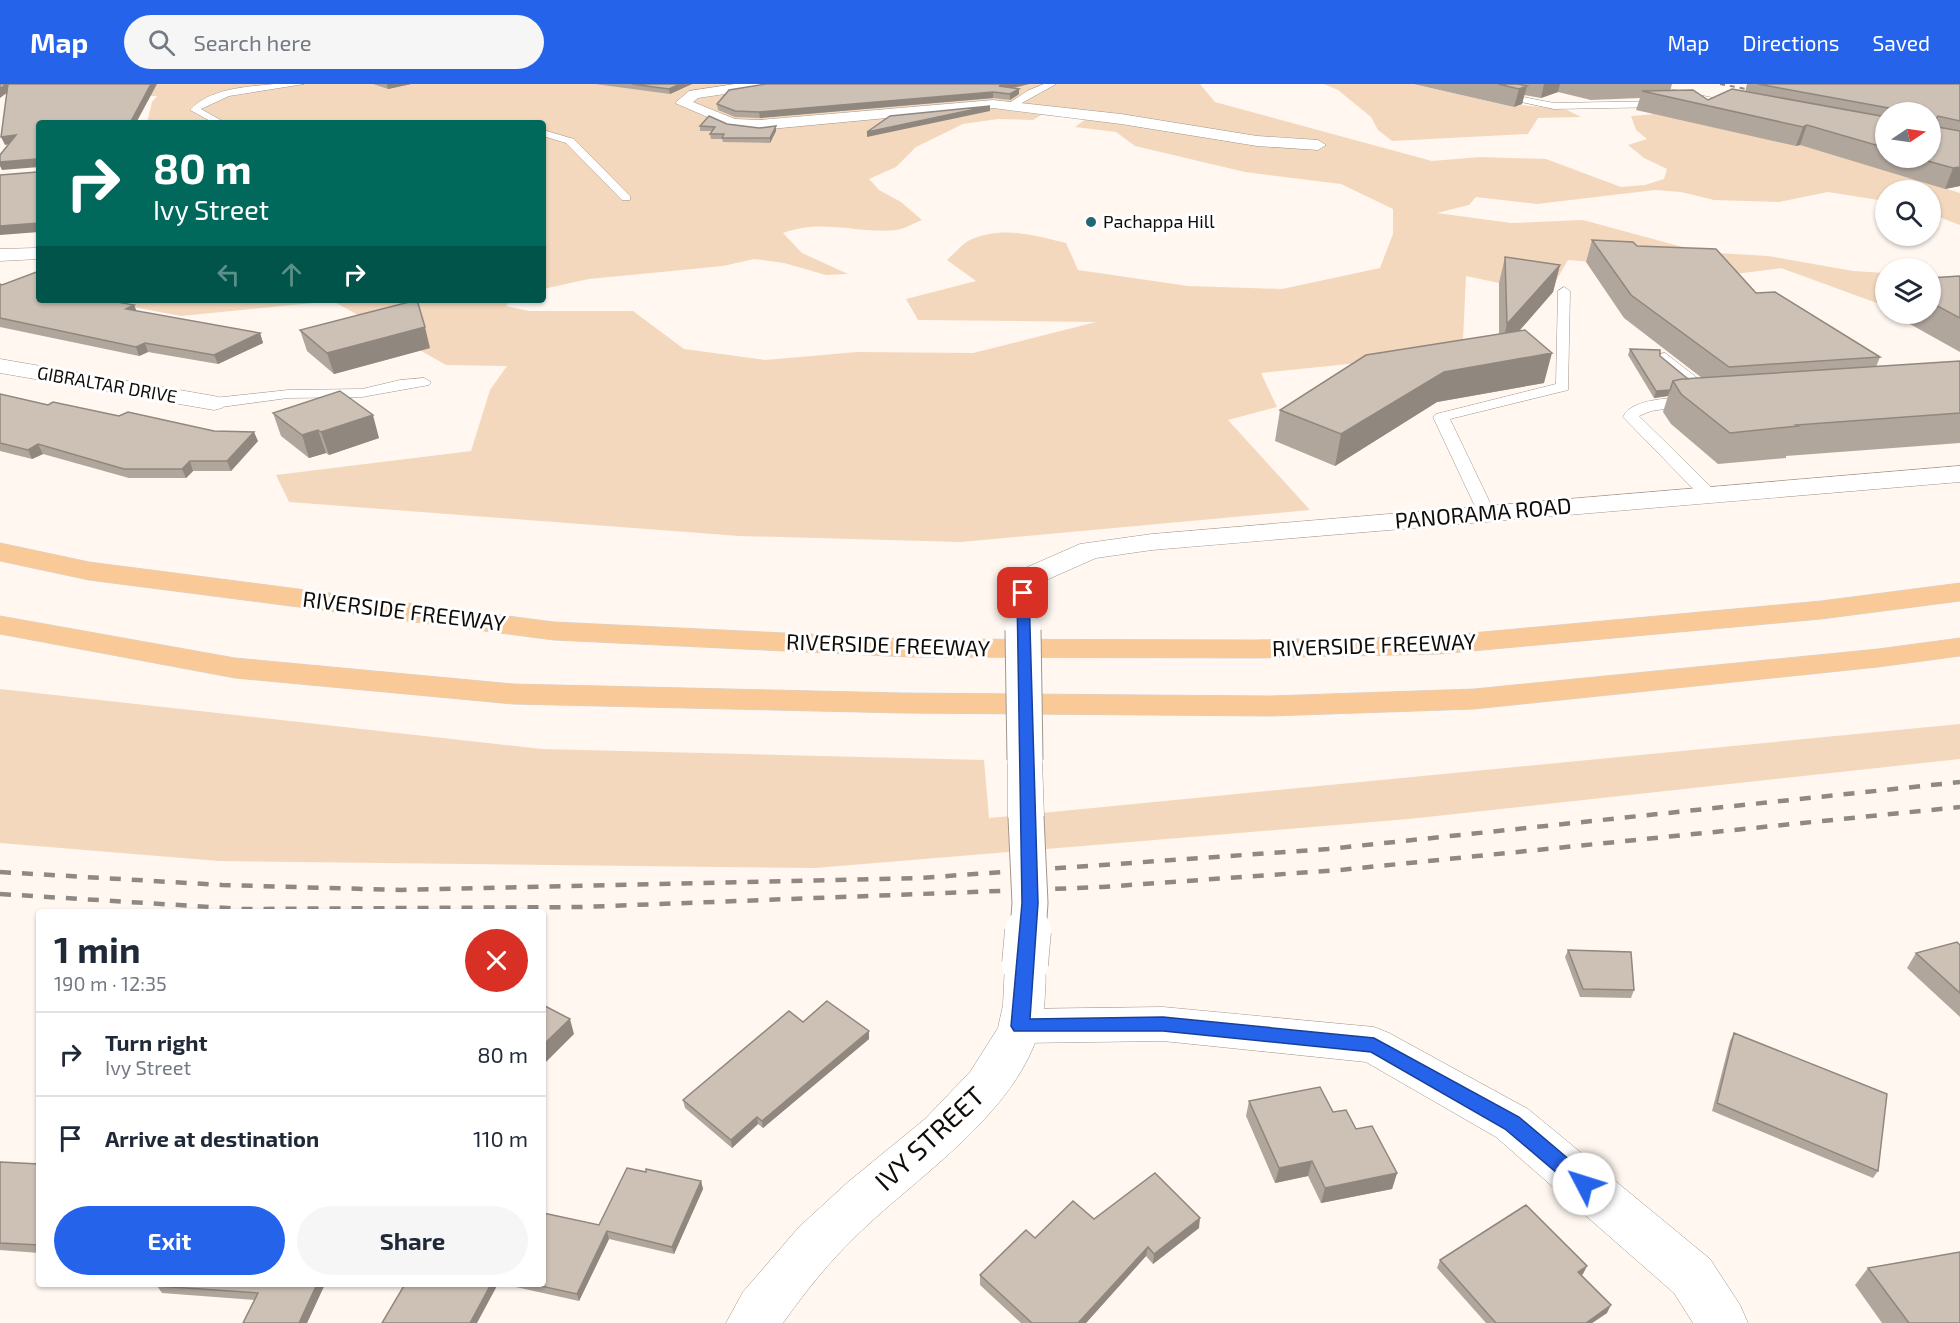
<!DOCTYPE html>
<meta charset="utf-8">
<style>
body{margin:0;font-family:"Exo 2",sans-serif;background:#f6f6f7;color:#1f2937;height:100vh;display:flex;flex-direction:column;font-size:22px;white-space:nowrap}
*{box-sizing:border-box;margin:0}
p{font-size:20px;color:#747a83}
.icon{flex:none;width:33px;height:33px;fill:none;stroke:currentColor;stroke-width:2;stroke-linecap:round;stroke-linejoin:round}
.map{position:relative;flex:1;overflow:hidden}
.sheet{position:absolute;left:36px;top:825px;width:510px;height:378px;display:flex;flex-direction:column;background:#fff;border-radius:6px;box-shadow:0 2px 4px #0004}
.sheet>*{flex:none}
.banner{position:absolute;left:36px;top:36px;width:510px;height:183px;border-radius:6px;box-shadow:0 2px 4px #0004;background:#00695c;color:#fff;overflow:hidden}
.needle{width:39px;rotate:77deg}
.fabs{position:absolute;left:1875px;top:18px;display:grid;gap:12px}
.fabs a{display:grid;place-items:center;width:66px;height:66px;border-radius:50%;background:#fff;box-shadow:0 2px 4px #0004;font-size:30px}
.pin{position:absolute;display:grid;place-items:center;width:51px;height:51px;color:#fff;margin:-26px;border-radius:12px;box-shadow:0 3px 9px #0006}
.me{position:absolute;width:66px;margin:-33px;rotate:310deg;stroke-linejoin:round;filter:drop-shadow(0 0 4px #0008)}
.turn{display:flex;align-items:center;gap:21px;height:126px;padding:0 18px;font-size:27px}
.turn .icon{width:78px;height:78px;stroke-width:2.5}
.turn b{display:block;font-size:42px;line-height:51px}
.lanes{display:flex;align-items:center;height:57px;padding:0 18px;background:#0003;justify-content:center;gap:30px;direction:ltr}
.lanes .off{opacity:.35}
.round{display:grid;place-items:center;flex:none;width:63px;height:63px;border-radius:32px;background:#f6f6f7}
.headline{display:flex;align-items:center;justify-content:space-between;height:102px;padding:0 18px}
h1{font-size:36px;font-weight:700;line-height:45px}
.button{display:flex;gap:12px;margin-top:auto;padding:12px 18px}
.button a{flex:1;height:69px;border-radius:36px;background:#2563eb;color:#fff;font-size:24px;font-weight:700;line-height:69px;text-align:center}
.button a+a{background:#f6f6f7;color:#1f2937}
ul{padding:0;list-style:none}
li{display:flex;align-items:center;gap:18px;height:84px;padding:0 18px;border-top:2px solid #e0e1e3}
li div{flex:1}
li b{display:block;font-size:22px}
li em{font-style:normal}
header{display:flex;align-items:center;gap:36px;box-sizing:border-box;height:84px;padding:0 30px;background:#2563eb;color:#fff}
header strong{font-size:28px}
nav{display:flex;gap:33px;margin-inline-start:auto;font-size:21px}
.search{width:420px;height:54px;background:#f6f6f7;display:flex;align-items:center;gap:15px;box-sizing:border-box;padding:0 21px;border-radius:33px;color:#747a83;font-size:22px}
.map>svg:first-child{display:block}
.green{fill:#f4d8bd}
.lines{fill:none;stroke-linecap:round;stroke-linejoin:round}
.service-casing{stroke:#a1968a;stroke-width:1}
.minor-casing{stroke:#a1968a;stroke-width:1}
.tertiary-casing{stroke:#a1968a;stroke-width:1}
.motorway-casing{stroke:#d4d3d3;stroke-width:1}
.service{fill:#fff;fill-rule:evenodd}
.minor{fill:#fff;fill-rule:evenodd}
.tertiary{fill:#fff;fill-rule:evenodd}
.motorway{fill:#f9c997;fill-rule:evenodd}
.rail-far1{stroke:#8f8984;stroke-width:2;stroke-dasharray:5 5;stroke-linecap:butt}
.rail{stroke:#8f8984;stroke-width:4.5;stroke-dasharray:11 11;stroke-linecap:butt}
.tertiary-bridge-far2-casing{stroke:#a1968a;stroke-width:28;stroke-linecap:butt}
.tertiary-bridge-far1-casing{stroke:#a1968a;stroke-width:37;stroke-linecap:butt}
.tertiary-bridge-casing{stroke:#a1968a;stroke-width:47;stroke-linecap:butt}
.tertiary-bridge-far2{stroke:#fff;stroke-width:27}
.tertiary-bridge-far1{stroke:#fff;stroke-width:35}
.tertiary-bridge{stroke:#fff;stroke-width:46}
.wall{fill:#b0a69c;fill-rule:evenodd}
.shaded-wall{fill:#90877f}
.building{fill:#cdc1b5;stroke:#90877f;stroke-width:1.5}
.route{fill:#2563eb;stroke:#184099;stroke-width:1.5}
.poi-dot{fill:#226778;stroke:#fff;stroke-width:2}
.labels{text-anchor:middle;stroke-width:6;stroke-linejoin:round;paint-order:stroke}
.far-poi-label{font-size:18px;fill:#100c08;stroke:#fff;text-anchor:start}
.far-street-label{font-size:18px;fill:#100c08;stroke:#fff}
.street-label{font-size:22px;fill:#100c08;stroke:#fff}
.near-street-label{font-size:27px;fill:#100c08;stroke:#fff}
</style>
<header>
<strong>Map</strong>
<div class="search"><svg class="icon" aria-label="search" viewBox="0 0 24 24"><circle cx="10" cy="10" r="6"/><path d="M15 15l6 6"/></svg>Search here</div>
<nav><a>Map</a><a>Directions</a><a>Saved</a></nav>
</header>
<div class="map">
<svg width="1960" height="1239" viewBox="0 0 1960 1239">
<rect width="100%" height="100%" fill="#fff7f0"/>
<path class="green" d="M115,0H1200L1215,18L1432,77L1480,73L1546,75L1621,103L1645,101L1664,95L1667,85L1644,74L1628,61L1647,55L1636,46L1631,32L1655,30L1806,62L1960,109V141L1931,130L1930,106H1886L1885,117L1828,108L1779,118L1714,116L1681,108L1655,106L1537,120L1476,113L1469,121L1437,129L1511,139L1583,136L1701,168L1768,172L1853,187L1885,189V222L1781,184L1736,190L1568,176L1554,200L1499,199L1466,192L1463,256L1446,270L1261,289L1277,323L1228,336L1310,426L961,458L739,452L289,418L276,391L471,367L490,306L507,282L446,281L333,217L181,232L128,222L132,216H512L506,222L529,227H633L684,265L765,276L857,268L973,269L1096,238L918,236L906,215L976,197L947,176C954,170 961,161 968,157C1000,141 1034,151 1066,159L1078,186L1188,202L1282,205L1380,184L1393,150V125L1341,100L1245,88L1135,62L1116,48L1075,43L1086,35L1041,31L1033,36L998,35L963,40L916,63L896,83L869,95L879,106L901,118L922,136C914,139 904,145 896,146C856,150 823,134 783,149L802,169L848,190L826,191L784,179L754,175L723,182L589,195L543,205V39H147L152,18L157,12H137Z
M1324,0H1412L1514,23L1522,21L1567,26L1581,33L1538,34L1528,50L1392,57L1378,46L1371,33L1338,6Z
M0,605L542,665L984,676L989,734L1960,640V675L1409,735L815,784L219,777L0,759Z"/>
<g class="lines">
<g class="service-casing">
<path id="service" d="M274,0H304L229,12L201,25L226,39H214L190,26C210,4 247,3 274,0Z
M1044,0H1056L1013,24L1005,22L1027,7Z
M1438,0H1456L1554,19L1665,17L1670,20L1665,23L1554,25Z
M1626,0H1645L1743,20L1738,23Z
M543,46L574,55L630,112V116H622L566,59L543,52Z
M1564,203L1570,207L1568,306L1450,335L1495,429L1486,434L1480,433L1433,333L1436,330L1556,300L1558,207Z
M1665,269L1718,310L1721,313L1718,316H1708L1660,276V270Z
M424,294L431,298L429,301L362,313L288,314L214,324L206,319L214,314L288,306L362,305L400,296Z
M1693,312L1698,314L1701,317L1698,320L1651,327L1639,332L1714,406L1716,410L1708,415L1702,414L1623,333C1632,313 1674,315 1693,312Z"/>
</g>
<g class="minor-casing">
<path id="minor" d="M735,0H772L765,4L698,14L693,18L735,35L760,36L993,16L1121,30L1257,52L1318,56L1326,61L1318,66L1257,62L1121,40L993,24L760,46L728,42L675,19L689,7Z
M0,165L35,164L39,165V175L0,177Z
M0,275L214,312L222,314L226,319L222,324L214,326L0,289Z
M1163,923L1374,943L1389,949L1528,1025L1710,1175L1740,1221L1748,1239H1693L1674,1209L1496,1053L1366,978L1163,957L1020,959L1005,954L999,942L1005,930L1020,925Z"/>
</g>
<g class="tertiary-casing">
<path id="tertiary" d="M1960,382V398L1152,466L1096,474L1044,497L1033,515L1023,518L1013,515L1008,509L1023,485L1080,460L1152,450Z
M1025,665L1037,668L1042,676L1044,733L1039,742L1026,745L1013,742L1008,733V676L1013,668Z
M1025,864L1039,869C1047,882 1046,894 1045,909C1043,1014 923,1086 856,1152C829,1178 805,1208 783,1239H726L743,1208L799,1143L848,1098L925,1035L970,988L998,944L1003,921L1005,880L1011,869Z"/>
</g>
<g class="motorway-casing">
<path id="motorway" d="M0,459L89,478L554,538L910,555L1256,556L1439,552L1821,517L1960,499V517L1821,535L1439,570L1256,574L910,573L554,556L89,496L0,477Z
M0,532L235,574L513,600L902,609L1271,612L1474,605L1878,565L1960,554V572L1878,583L1474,625L1271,632L902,629L513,620L235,594L0,550Z"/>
</g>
<use href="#service" class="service"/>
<use href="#minor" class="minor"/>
<use href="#tertiary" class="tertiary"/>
<use href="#motorway" class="motorway"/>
<path class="rail-far1" d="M1720,0L1762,8"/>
<path class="rail" d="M0,788L222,801L401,806L919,794L1328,765L1960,698
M0,810L243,825L582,823L1102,803L1340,786L1960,723"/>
<g class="tertiary-bridge-far2-casing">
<path id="tertiary-bridge-far2" d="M1023,509V547"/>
</g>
<g class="tertiary-bridge-far1-casing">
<path id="tertiary-bridge-far1" d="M1023,546L1025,676
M1026,733L1030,819L1028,848"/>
</g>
<g class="tertiary-bridge-casing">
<path id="tertiary-bridge" d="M1025,880L1028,847"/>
</g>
<use href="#tertiary-bridge-far2" class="tertiary-bridge-far2"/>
<use href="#tertiary-bridge-far1" class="tertiary-bridge-far1"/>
<use href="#tertiary-bridge" class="tertiary-bridge"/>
</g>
<path class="wall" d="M373,0H411L388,5Z
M595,0H692L670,10Z
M766,0H1029L1014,4L1019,5V10L1010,16L993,14L760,34L735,33L718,26L717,20Z
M1413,0H1672L1670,7L1708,16L1745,8L1747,0H1960V102L1945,105L1800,61L1796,62L1636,26L1640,14L1591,16L1558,8L1541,14L1524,11L1522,20L1514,23ZM1886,28H1930V74H1886Z
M727,40L759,44L776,42V47L770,59L723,58L722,55H711L710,50L712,47H700V42Z
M1592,156L1756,209L1880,273L1876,283L1960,277V359L1786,372V374L1718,380L1671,340L1663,328L1668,312L1654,314L1628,271L1630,265L1660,272L1688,295L1702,294L1624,234L1586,178Z
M1505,173L1560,181L1553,208L1519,247L1544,299L1437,318L1335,382L1275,357L1280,326L1499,250V199Z
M1960,192V268L1892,230H1930V194Z
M0,200L39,216L137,227L260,249L263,259L218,280L148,268L139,272L0,243Z
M1886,211V226L1880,223Z
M300,246L430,264L334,290L307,267Z
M0,310L48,321L258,357L231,387H193L186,394H129L43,370L32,375L0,367Z
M273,329L379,354L329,371L326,369L309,374L281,352Z
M1960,861V933L1907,884L1916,869Z
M1568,866L1634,906L1631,914L1580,913L1565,873Z
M803,938L869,955L763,1044L758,1040L732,1064L685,1024L683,1016Z
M1734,949L1878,1087L1873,1094L1712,1027L1730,957Z
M1249,1017L1333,1028L1356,1045L1397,1089L1392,1105L1321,1119L1308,1092L1275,1099L1246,1032Z
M0,1078L39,1080V1169L0,1166Z
M701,1097L703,1105L674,1170L609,1155L579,1217L502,1200H543L599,1141Z
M1094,1135L1199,1144L1153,1180L1146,1172L1086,1239H1021L980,1201V1191L1035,1154Z
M1440,1176L1583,1190L1581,1191L1607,1229L1592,1239H1486L1437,1184Z
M1868,1184L1960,1239H1882L1855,1201Z
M158,1200H325L307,1239L255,1216L162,1209L157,1202Z"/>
<path class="shaded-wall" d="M6,0H10L12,5L0,14V5Z
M151,0H157L136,39H130Z
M387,0H411L388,5Z
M680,0H692L670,10L669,5Z
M1008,0H1029L999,7V2Z
M1544,0H1560L1558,8L1541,14Z
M1527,2L1522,20L1514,23L1519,5Z
M1019,5V10L1010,16V10Z
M993,8V14L760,34L759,28Z
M990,22V27L867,53V48Z
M1807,41L1800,61L1796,62L1803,43Z
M776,42V47L770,59V54Z
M16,51L19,58L5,61L1,53Z
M36,75L39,83L2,86L0,82V78Z
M1960,83V102L1945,105L1953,84Z
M39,139V148L0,151V142Z
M1560,181L1553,208L1500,269L1507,240Z
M134,221L138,230L126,225Z
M425,243L430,264L334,290L327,269Z
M260,249L263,259L218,280L214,271Z
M145,259L148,268L139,272L136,263Z
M1552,269L1544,299L1437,318L1335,382L1341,350L1444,288Z
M1670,306L1668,312L1654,314L1656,307Z
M373,331L379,354L329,371L321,348Z
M318,346L326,369L309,374L302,351Z
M254,348L258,357L231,387L227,377Z
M38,360L43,370L32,375L28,366Z
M190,377L193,387L186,394L182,385Z
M570,935L574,950L543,981V961Z
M869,947V955L763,1044L762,1037Z
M757,1033L758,1040L732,1064L731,1056Z
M1312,1077L1308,1092L1275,1099L1279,1084Z
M1397,1089L1392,1105L1321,1119L1325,1104Z
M701,1097L703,1105L674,1170L672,1163Z
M1200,1134L1199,1144L1153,1180L1154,1170Z
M607,1147L609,1155L579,1217L577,1210Z
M1148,1163L1146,1172L1086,1239H1078Z
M1587,1182L1583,1190L1575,1196L1578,1188Z
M317,1200H325L307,1239H299Z
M491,1200H498L477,1239H470Z
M1611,1221L1607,1229L1592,1239H1586Z"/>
<path class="building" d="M0,0H6L0,5Z
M8,0H151L130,39H39V139L0,142V91L37,88L38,77L36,75L0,78V71L16,51L1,53Z
M632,0H680L669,5Z
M766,0H1008L999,2L1019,5L1010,10L993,8L759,28L735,27L717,20L729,6Z
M1498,0H1518L1527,2L1519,5Z
M1758,0H1960V37L1938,32L1936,35L1938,43L1960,47V83L1953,84L1917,74H1930V28H1895L1894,25Z
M1732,5L1886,33V64L1807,41L1803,43L1642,7L1693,6L1708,16Z
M990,22L867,48L890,32Z
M709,32L727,40L759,44L776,42L770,54H722L724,50H710L715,43L700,42Z
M1592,156L1633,158L1637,162L1716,165L1756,209L1775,208L1880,273L1729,283L1631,211Z
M1505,173L1560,181L1507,240Z
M39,187V216H107L134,221L126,225L260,249L214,271L145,259L136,263L0,234V200L2,201Z
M1960,192V234L1930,218V194Z
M417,216L425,243L327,269L300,246Z
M1525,246L1552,269L1444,288L1341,350L1280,326L1366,271Z
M1630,265L1660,266V272L1688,295H1682L1673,297L1670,306L1656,307Z
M1960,277V329L1796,341L1798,342L1730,349L1681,310L1673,297L1682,295Z
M340,307L373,331L321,348L318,346L302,351L273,329Z
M0,310L48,321L53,318L119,332L128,328L214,347L254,348L227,377H190L182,385H124L38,360L28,366L0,359Z
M1957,858L1960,861V909L1916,869Z
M1568,866L1631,868L1634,906L1583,905Z
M827,917L869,947L762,1037L757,1033L731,1056L683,1016L789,927L803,938Z
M543,921L570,935L543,961Z
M1734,949L1887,1010L1878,1087L1717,1019Z
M1320,1003L1333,1028L1346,1026L1356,1045L1372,1042L1397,1089L1325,1104L1312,1077L1279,1084L1249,1017Z
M0,1078L39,1080V1161L0,1159Z
M627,1084L646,1088V1085L701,1097L672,1163L607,1147L577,1210L532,1200H543V1129L599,1141Z
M1155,1089L1200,1134L1154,1170L1148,1163L1078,1239H1032L980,1191L1026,1146L1035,1154L1073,1117L1094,1135Z
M1526,1121L1587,1182L1578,1188L1611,1221L1586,1239H1496L1440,1176Z
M1960,1168V1239H1909L1868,1184Z
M158,1200H317L299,1239H243L258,1209L157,1202Z
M405,1200H491L470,1239H382Z"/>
<path class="route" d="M1023,506L1029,509L1038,819L1030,935L1163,933L1374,954L1519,1033L1591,1094L1594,1100L1591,1106L1584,1109L1577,1106L1505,1045L1371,968L1163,947H1014L1011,942L1022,819L1017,509Z"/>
<circle class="poi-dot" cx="1091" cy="138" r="6"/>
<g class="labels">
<g class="far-poi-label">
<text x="1103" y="144">Pachappa Hill</text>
</g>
<g class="far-street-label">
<text transform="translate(107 301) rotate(10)" y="6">GIBRALTAR DRIVE</text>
</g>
<g class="street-label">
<text transform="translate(1483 429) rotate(-5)" y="8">PANORAMA ROAD</text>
<text transform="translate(404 527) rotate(7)" y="8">RIVERSIDE FREEWAY</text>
<text transform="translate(888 561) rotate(2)" y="8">RIVERSIDE FREEWAY</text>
<text transform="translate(1374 561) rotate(-2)" y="8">RIVERSIDE FREEWAY</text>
</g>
<g class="near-street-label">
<text transform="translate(930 1055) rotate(-43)" y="9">IVY STREET</text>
</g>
</g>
</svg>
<div class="fabs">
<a><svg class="needle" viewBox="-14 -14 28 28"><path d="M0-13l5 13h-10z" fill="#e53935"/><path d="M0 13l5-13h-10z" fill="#747a83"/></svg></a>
<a><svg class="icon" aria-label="search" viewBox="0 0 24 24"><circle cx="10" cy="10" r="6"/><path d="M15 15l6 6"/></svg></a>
<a><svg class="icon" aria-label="layers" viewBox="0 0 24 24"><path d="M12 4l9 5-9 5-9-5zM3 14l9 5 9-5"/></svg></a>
</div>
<div class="pin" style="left:1023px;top:509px;background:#d93025"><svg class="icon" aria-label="arrive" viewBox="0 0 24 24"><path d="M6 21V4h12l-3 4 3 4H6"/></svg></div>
<svg class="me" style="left:1584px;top:1100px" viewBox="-20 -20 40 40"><circle r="19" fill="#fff"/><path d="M0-13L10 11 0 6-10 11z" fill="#2563eb"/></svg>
<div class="banner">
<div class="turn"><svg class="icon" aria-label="right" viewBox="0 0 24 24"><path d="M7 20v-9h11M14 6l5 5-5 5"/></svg><div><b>80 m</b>Ivy Street</div></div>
<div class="lanes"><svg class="icon off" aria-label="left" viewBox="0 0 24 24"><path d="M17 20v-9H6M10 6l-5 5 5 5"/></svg><svg class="icon off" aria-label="ahead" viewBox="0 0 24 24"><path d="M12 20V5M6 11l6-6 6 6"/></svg><svg class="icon" aria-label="right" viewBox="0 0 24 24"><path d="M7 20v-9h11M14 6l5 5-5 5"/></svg></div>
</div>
<section class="sheet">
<div class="headline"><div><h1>1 min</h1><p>190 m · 12:35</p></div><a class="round" style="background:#d93025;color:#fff"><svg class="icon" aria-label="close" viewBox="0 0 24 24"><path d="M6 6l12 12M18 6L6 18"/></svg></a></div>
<ul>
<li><svg class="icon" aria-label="right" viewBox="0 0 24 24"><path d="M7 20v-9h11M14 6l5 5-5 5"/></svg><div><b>Turn right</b><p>Ivy Street</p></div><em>80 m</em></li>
<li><svg class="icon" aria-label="arrive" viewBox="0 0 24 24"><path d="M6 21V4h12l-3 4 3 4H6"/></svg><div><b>Arrive at destination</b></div><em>110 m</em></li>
</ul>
<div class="button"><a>Exit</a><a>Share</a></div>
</section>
</div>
